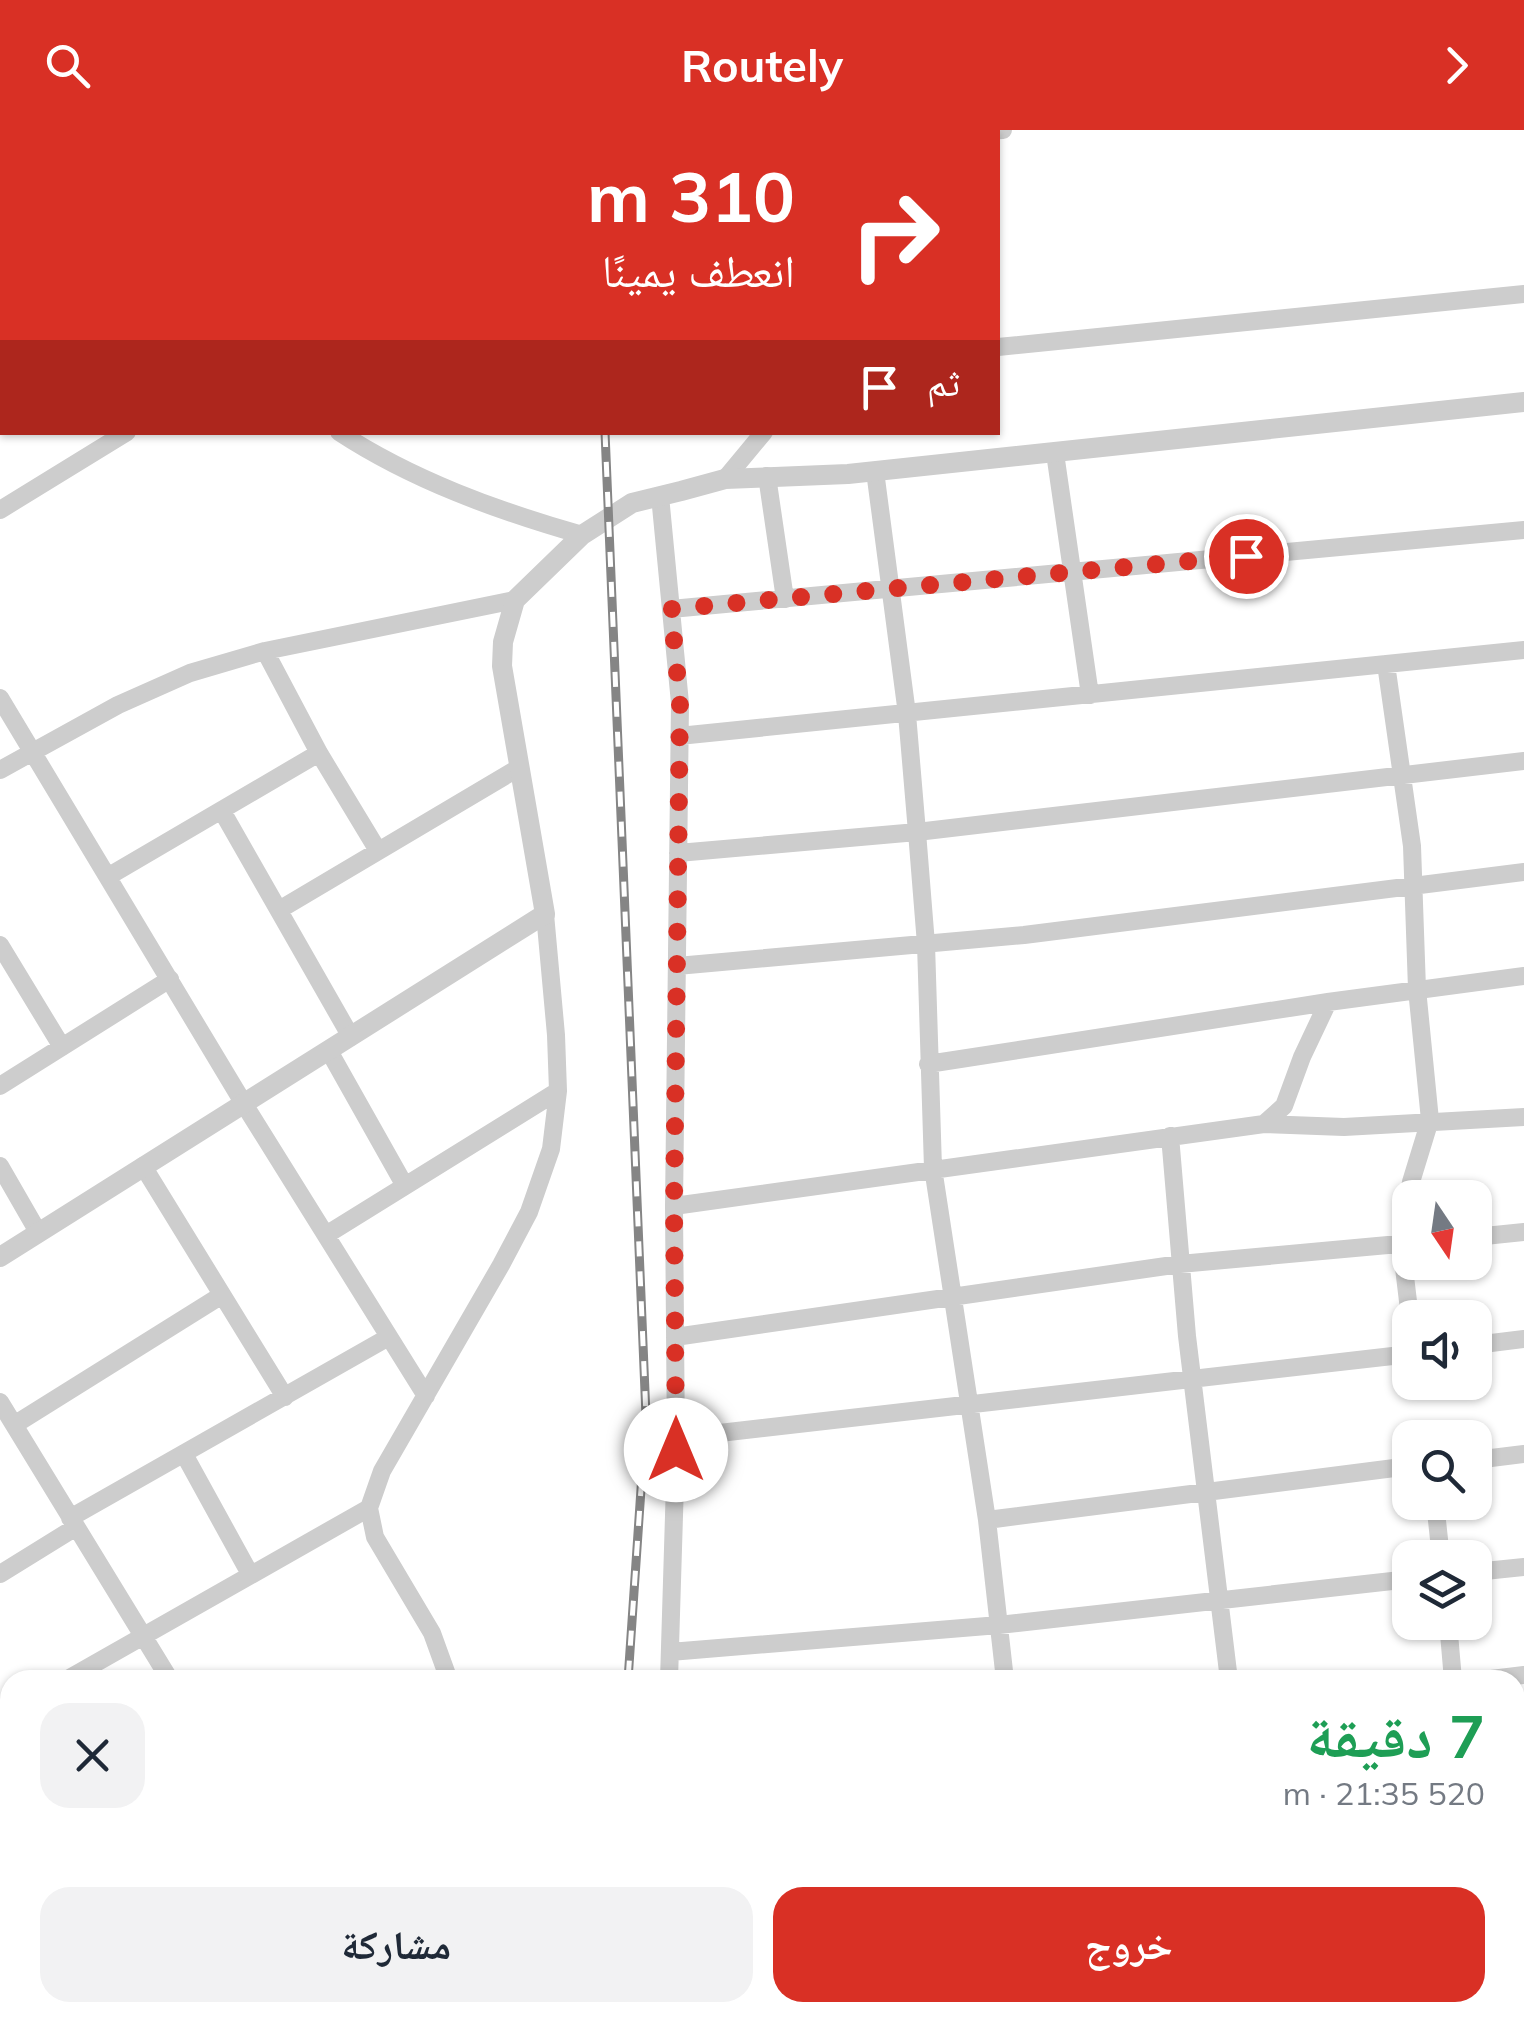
<!DOCTYPE html>
<html lang="ar">
<meta charset="utf-8">
<style>
body{margin:0;font-family:Mulish,"Noto Naskh Arabic",sans-serif;background:#f2f2f3;color:#1f2937;direction:rtl;height:100vh;display:flex;flex-direction:column;font-size:38px;white-space:nowrap}
*{box-sizing:border-box;margin:0}
p{font-size:32px;color:#747a83}
.icon{flex:none;width:55px;height:55px;fill:none;stroke:currentColor;stroke-width:2;stroke-linecap:round;stroke-linejoin:round}
.map{position:relative;flex:1;overflow:hidden;direction:ltr}
.side{position:absolute;left:0px;top:1540px;width:1525px;height:352px;display:flex;flex-direction:column;background:#fff;border-radius:30px 30px 0 0;box-shadow:0 2px 8px #0004;direction:rtl}
.side>*{flex:none}
.top-card{position:absolute;left:0px;top:0px;width:1000px;height:305px;box-shadow:0 2px 8px #0004;direction:rtl;background:#d93025;color:#fff;overflow:hidden}
.needle{width:65px;rotate:167deg}
.tools{position:absolute;left:1392px;top:1050px;display:grid;gap:20px}
.tools a{display:grid;place-items:center;width:100px;height:100px;border-radius:20px;background:#fff;box-shadow:0 2px 8px #0004;font-size:50px}
.pin{position:absolute;display:grid;place-items:center;width:85px;height:85px;color:#fff;margin:-42px;border:5px solid #fff;border-radius:50%;box-shadow:0 2px 10px #0007}
.me{position:absolute;width:110px;margin:-55px;rotate:0deg;stroke-linejoin:round;filter:drop-shadow(0 0 8px #0008)}
.turn{display:flex;align-items:center;gap:35px;height:210px;padding:0 40px;font-size:45px}
.turn .icon{width:130px;height:130px;stroke-width:2.5}
.turn b{display:block;font-size:70px;line-height:85px}
.then{display:flex;align-items:center;height:95px;padding:0 40px;background:#0003;gap:20px;font-size:38px}
.round{display:grid;place-items:center;flex:none;width:105px;height:105px;border-radius:30px;background:#f2f2f3}
.summary{display:flex;align-items:center;justify-content:space-between;height:170px;padding:0 40px}
h1{font-size:60px;font-weight:700;line-height:75px;color:#1e9e55}
.button{display:flex;gap:20px;margin-top:auto;padding:20px 40px}
.button a{flex:1;height:115px;border-radius:30px;background:#d93025;color:#fff;font-size:40px;font-weight:700;line-height:115px;text-align:center}
.button a+a{background:#f2f2f3;color:#1f2937}
header{display:flex;justify-content:space-between;align-items:center;height:130px;padding:0 40px;background:#d93025;color:#fff;font-size:45px;font-weight:700}
.map>svg:first-child{display:block}
.lines{fill:none;stroke-linecap:round;stroke-linejoin:round}
.minor{stroke:#cdcdcd;stroke-width:18}
.tertiary{stroke:#cdcdcd;stroke-width:20}
.rail-casing{stroke:#858585;stroke-width:9}
.rail{stroke:#fff;stroke-width:5;stroke-dasharray:15;stroke-linecap:butt}
.route{stroke:#d93025;stroke-width:18;stroke-dasharray:0 32.4}
</style>
<header><svg class="icon" aria-label="forward" viewBox="0 0 24 24"><path d="M9 5l7 7-7 7"/></svg>Routely<svg class="icon" aria-label="search" viewBox="0 0 24 24"><circle cx="10" cy="10" r="6"/><path d="M15 15l6 6"/></svg></header>
<div class="map">
<svg width="1524" height="1892" viewBox="0 0 1524 1892">
<rect width="100%" height="100%" fill="#fff"/>
<g class="lines">
<path class="minor" d="M84,0L85,2
M852,0V2
M875,2L876,0
M968,2L1003,0
M0,97L2,96
M998,217L1524,164
M0,236L2,234
M339,302C412,350 498,381 582,405
M1055,323L1090,565
M875,341L907,584L917,702L926,814L933,1038L987,1390L1005,1550
M767,346L785,469
M725,349L764,302
M660,366L680,573L674,1076L676,1320L669,1550
M0,380L127,302
M671,479L1524,400
M265,521L319,623L377,719
M1386,534L1412,716L1417,859L1430,990L1411,1052L1401,1113L1410,1188
M0,568L244,974L426,1266
M679,606L1524,520
M0,640L118,575L190,543L265,521L515,470
M222,681L351,907
M678,723L917,702L1524,631
M109,746L319,623
M279,780L520,637
M0,815L62,917
M677,836L1024,805L1524,742
M329,921L405,1056
M928,934L1328,872L1524,846
M0,956L170,849
M1264,994L1284,976L1302,927L1328,872
M1170,1006L1187,1206L1229,1550
M0,1036L38,1102
M143,1036L285,1267
M674,1076L1264,994L1344,997L1524,987
M326,1105L558,961
M1475,1107L1524,1102
M675,1207L1180,1134L1410,1113
M1475,1215L1524,1209
M0,1272L170,1550
M14,1295L222,1165
M676,1308L1410,1224
M184,1324L250,1444
M1475,1330L1524,1324
M1435,1372L1441,1428
M70,1388L387,1208
M987,1390L1410,1336
M1475,1442L1524,1437
M0,1444L76,1397
M1448,1492L1453,1550
M670,1522L999,1495L1410,1449
M66,1550L369,1378
M449,1550L432,1503L375,1407L369,1378L382,1341L501,1135L529,1082L551,1019L558,961L556,905L545,784
M1483,1550L1524,1545
M0,1590L10,1584
M1515,1655L1524,1654
M0,1732L10,1749
M1515,1763L1524,1762
M1515,1876H1524
M63,1882L64,1892
M446,1882L447,1892
M798,1882L799,1892
M1036,1882L1037,1892
M1266,1882L1267,1892
M1494,1882L1495,1892
M661,1892L662,1882
M1383,1892L1459,1882"/>
<path class="tertiary" d="M0,1127L545,784L502,536L503,512L515,470L582,405L632,373L681,361L725,349L848,344L1524,272"/>
<g class="rail-casing">
<path id="rail" d="M593,0V2
M605,302L646,1286L628,1550
M605,1892L606,1882"/>
</g>
<use href="#rail" class="rail"/>
</g>
<g class="lines">
<path class="route" d="M676,1320L674,1076L680,573L671,479L1246,426"/>
</g>
</svg>
<div class="tools">
<a><svg class="needle" viewBox="-14 -14 28 28"><path d="M0-13l5 13h-10z" fill="#e53935"/><path d="M0 13l5-13h-10z" fill="#747a83"/></svg></a>
<a><svg class="icon" aria-label="sound" viewBox="0 0 24 24"><path d="M4 9h4l5-4v14l-5-4H4zM17 9q2 3 0 6"/></svg></a>
<a><svg class="icon" aria-label="search" viewBox="0 0 24 24"><circle cx="10" cy="10" r="6"/><path d="M15 15l6 6"/></svg></a>
<a><svg class="icon" aria-label="layers" viewBox="0 0 24 24"><path d="M12 4l9 5-9 5-9-5zM3 14l9 5 9-5"/></svg></a>
</div>
<div class="pin" style="left:1246px;top:426px;background:#d93025"><svg class="icon" aria-label="arrive" viewBox="0 0 24 24"><path d="M6 21V4h12l-3 4 3 4H6"/></svg></div>
<svg class="me" style="left:676px;top:1320px" viewBox="-20 -20 40 40"><circle r="19" fill="#fff"/><path d="M0-13L10 11 0 6-10 11z" fill="#d93025"/></svg>
<div class="top-card">
<div class="turn"><svg class="icon" aria-label="right" viewBox="0 0 24 24"><path d="M7 20v-9h11M14 6l5 5-5 5"/></svg><div><b>310 m</b>انعطف يمينًا</div></div>
<div class="then">ثم<svg class="icon" aria-label="arrive" viewBox="0 0 24 24"><path d="M6 21V4h12l-3 4 3 4H6"/></svg></div>
</div>
<section class="side">
<div class="summary"><div><h1>7 دقيقة</h1><p>520 m · 21:35</p></div><a class="round"><svg class="icon" aria-label="close" viewBox="0 0 24 24"><path d="M6 6l12 12M18 6L6 18"/></svg></a></div>
<div class="button"><a>خروج</a><a>مشاركة</a></div>
</section>
</div>
